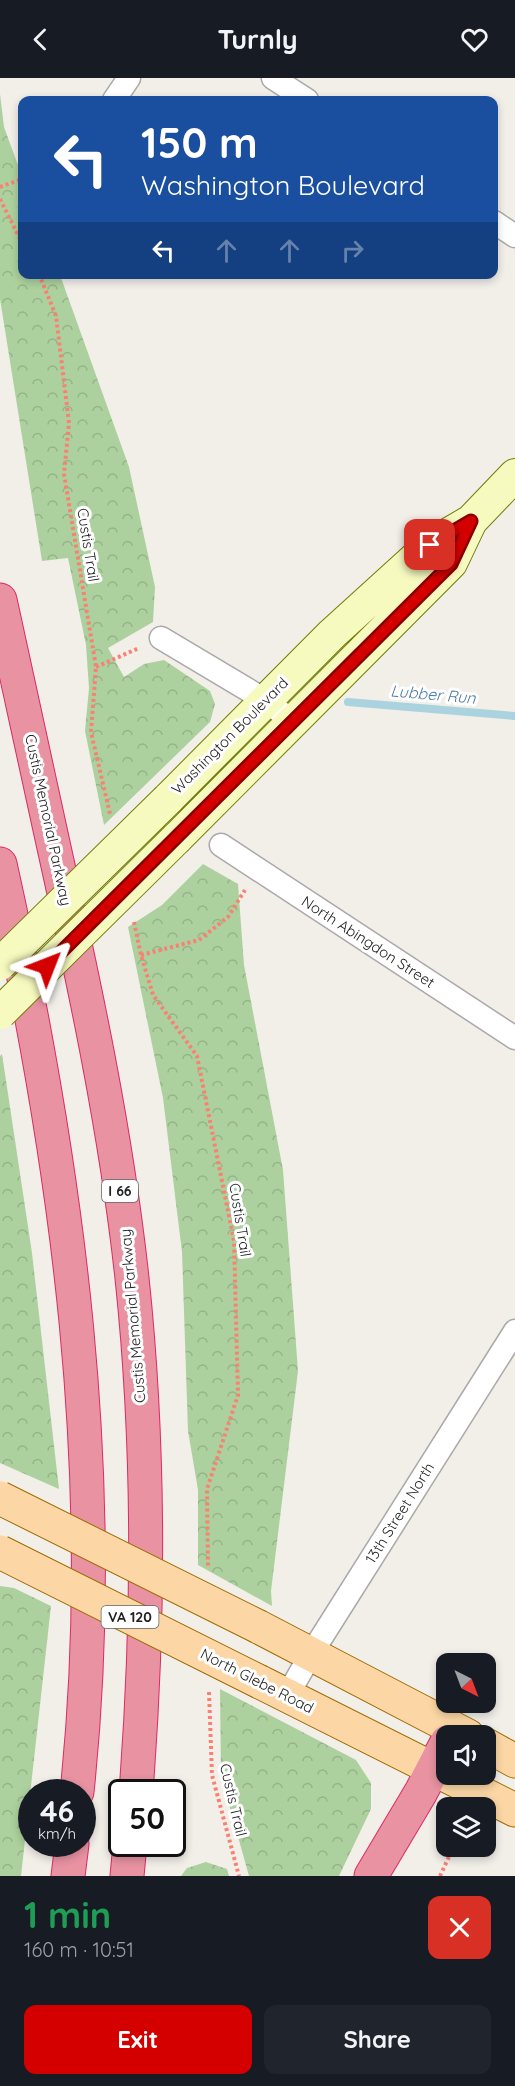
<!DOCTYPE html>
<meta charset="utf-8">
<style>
body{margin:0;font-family:Quicksand,sans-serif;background:#20242c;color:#f1f3f6;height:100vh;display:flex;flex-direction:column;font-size:22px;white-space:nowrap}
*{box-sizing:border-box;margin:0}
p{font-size:20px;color:#9ea1a6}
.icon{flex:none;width:33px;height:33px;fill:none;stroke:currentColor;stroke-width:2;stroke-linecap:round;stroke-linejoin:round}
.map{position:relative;height:1798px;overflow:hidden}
.drawer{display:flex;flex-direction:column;background:#171b24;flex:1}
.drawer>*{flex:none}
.top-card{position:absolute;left:18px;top:18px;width:480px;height:183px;border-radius:12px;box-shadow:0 3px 9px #0003;background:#1a4fa0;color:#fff;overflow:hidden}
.needle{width:39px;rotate:138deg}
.tools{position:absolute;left:436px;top:1575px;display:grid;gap:12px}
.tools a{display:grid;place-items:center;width:60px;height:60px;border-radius:12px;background:#171b24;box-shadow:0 3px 9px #0003;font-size:30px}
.speed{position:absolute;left:18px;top:1701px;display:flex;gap:12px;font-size:30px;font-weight:700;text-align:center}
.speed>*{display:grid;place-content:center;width:78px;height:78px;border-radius:50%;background:#171b24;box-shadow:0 3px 9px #0003;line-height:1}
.speed small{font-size:15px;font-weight:400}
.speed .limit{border:3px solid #111;border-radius:9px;background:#fff;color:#111}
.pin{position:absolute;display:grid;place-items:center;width:51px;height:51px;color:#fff;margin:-26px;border-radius:12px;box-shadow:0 3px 9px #0006}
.me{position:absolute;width:66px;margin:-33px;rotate:45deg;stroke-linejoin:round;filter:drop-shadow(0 0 4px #0008)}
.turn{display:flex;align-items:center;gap:21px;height:126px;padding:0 24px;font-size:27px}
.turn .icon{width:78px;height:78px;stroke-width:2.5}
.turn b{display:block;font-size:42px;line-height:51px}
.lanes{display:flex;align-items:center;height:57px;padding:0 24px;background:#0003;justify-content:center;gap:30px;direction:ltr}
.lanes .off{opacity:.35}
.round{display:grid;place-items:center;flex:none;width:63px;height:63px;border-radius:12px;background:#20242c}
.head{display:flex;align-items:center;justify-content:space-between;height:102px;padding:0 24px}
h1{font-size:36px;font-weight:700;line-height:45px;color:#1e9e55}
.primary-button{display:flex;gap:12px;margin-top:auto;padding:12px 24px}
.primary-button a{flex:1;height:69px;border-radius:12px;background:#d40000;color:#fff;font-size:24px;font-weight:700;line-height:69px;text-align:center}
.primary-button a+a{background:#20242c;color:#f1f3f6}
header{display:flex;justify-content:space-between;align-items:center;height:78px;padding:0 24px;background:#171b24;font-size:27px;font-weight:700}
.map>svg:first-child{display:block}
.forest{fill:url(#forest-crowns)}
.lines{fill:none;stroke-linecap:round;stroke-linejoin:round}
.stream{stroke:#aad3df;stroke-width:8}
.minor-casing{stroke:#a9a9a9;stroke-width:25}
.secondary-casing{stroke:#707d05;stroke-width:34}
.primary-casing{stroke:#a06b00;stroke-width:35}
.motorway-casing{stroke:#dc2a67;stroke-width:35}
.path{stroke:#fa8072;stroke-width:4;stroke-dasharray:3 3;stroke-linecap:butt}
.minor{stroke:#fff;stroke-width:22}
.secondary{stroke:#f7fabf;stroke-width:32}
.primary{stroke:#fcd6a4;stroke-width:33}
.motorway{stroke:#e892a2;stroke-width:33}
.secondary-bridge-casing{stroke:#707d05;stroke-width:34;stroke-linecap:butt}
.primary-bridge-casing{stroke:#a06b00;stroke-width:35;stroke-linecap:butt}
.secondary-bridge{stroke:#f7fabf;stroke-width:32}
.primary-bridge{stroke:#fcd6a4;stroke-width:33}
.route-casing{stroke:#8a0000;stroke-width:15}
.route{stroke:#d40000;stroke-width:10}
.labels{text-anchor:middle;stroke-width:6;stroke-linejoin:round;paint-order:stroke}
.shield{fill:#fff;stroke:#646464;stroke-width:1.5}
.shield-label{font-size:14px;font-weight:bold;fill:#222}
.street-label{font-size:15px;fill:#222;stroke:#fff}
.water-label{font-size:16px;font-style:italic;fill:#4a7aab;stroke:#fff}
</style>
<header><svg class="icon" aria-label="back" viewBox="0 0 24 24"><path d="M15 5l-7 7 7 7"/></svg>Turnly<svg class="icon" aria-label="heart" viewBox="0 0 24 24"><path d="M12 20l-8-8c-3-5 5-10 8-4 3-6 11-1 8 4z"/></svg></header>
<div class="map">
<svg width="515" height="1798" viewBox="0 0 515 1798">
<defs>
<pattern id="forest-crowns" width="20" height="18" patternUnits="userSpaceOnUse" patternTransform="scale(1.5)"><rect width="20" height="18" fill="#add19e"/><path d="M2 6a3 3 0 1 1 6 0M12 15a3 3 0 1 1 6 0" fill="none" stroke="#95b388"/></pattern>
</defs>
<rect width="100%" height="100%" fill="#f2efe9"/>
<path class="forest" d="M0,16L4,49L22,98V196L60,197L129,389L155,509L153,544L108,570L124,599L144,586L164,582L210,613L215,626L210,644L104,747L85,653L89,610L86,567L68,480L42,483L0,221Z
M203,786L238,806L244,887L283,1092L298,1293L271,1513L272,1528L198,1487V1412L188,1353L182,1174L163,1020L128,849L162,827Z
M2,976L32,1175L59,1411L0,1385V978Z
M0,1508L14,1510L51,1528L21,1798H0Z
M220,1611L356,1682L371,1705V1731L339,1798H249L221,1698Z
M206,1784L227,1791L229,1798H181L187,1790Z"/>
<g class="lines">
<path class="stream" d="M348,624L515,638"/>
<g class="minor-casing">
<path id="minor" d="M273,0L307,22
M114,22L129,0
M494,144L515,158
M161,560L265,622L292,643
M221,767L515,960
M287,1618L311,1576L515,1253"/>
</g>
<g class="secondary-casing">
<path id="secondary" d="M168,721L332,556L430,467L471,443L515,397
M177,760L451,485L471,443"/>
</g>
<g class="primary-casing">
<path id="primary" d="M259,1549L468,1658
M260,1604L515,1732
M486,1667L515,1683"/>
</g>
<g class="motorway-casing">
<path id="motorway" d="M0,522C18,603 35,684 53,765C85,909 116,1053 132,1200C150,1370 149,1544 136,1714
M0,786C68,1092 110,1401 77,1714
M68,1798L72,1766
M127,1798L130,1766
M371,1798L421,1714L447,1664"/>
</g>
<path class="path" d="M0,109L22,101
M0,121L22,165
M39,196L56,238L61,279L69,345L64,396L96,589L91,654L110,736
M96,589L139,570
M134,844L141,877L153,917L197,978L234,1163L238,1317L207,1411L208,1490
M141,877L199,862L228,839L245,812
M209,1614L212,1697L239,1798
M440,1798L454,1768"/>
<use href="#minor" class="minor"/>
<use href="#secondary" class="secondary"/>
<use href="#primary" class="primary"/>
<use href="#motorway" class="motorway"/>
<g class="secondary-bridge-casing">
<path id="secondary-bridge" d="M0,886L168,721
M0,935L177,760"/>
</g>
<g class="primary-bridge-casing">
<path id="primary-bridge" d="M0,1420L259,1549
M0,1474L260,1604"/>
</g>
<use href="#secondary-bridge" class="secondary-bridge"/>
<use href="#primary-bridge" class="primary-bridge"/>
</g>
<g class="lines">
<g class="route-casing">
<path id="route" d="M47,888L451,486L471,443L430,467"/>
</g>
<use href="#route" class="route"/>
</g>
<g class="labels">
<g class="shield">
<rect x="102" y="1102" width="36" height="22" rx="4.5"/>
<rect x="101.5" y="1528" width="57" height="22" rx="4.5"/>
</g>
<g class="shield-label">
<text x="120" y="1118">I 66</text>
<text x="130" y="1544">VA 120</text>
</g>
<g class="street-label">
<text transform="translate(88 467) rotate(81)" y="5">Custis Trail</text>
<text transform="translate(230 658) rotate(-45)" y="5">Washington Boulevard</text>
<text transform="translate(48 742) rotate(78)" y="5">Custis Memorial Parkway</text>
<text transform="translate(368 864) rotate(33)" y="5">North Abingdon Street</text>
<text transform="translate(240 1142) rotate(81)" y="5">Custis Trail</text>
<text transform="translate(133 1238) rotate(-95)" y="5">Custis Memorial Parkway</text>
<text transform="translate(400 1435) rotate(-58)" y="5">13th Street North</text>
<text transform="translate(257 1603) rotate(27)" y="5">North Glebe Road</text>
<text transform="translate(233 1722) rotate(77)" y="5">Custis Trail</text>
</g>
<g class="water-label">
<text transform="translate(433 616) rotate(5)" y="6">Lubber Run</text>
</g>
</g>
</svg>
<div class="tools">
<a><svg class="needle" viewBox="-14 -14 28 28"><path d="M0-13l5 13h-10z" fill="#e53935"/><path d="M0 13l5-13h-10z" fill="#9ea1a6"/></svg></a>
<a><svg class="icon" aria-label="sound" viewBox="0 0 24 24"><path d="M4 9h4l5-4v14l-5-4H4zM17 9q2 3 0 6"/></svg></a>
<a><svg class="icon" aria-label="layers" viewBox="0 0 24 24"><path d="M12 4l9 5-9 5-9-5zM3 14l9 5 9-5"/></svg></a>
</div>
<div class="speed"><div>46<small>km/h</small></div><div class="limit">50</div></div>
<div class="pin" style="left:430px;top:467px;background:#d93025"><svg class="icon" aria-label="arrive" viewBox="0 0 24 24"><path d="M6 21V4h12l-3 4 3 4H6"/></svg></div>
<svg class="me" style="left:47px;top:888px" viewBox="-20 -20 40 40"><path d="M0-17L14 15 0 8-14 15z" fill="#d40000" stroke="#fff" stroke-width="4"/></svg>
<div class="top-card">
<div class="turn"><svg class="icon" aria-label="left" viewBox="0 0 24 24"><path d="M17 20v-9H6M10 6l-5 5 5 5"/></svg><div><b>150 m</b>Washington Boulevard</div></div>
<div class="lanes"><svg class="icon" aria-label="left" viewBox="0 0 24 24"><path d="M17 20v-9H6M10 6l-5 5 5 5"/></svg><svg class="icon off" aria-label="ahead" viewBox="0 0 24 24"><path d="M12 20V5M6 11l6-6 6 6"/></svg><svg class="icon off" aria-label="ahead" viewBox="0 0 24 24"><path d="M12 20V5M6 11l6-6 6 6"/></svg><svg class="icon off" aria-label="right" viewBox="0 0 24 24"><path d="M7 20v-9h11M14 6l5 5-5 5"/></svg></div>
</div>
</div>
<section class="drawer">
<div class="head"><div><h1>1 min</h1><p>160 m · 10:51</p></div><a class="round" style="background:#d93025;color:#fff"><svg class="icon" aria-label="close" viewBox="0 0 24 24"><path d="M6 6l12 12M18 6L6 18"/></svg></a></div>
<div class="primary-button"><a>Exit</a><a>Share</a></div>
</section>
